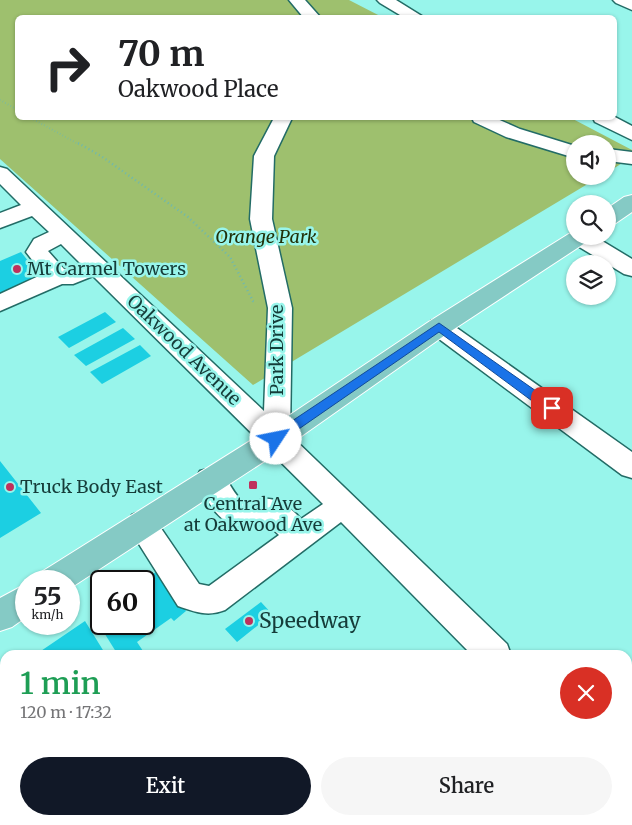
<!DOCTYPE html>
<meta charset="utf-8">
<style>
body{margin:0;font-family:Merriweather,serif;background:#f6f6f6;color:#202124;height:100vh;display:flex;flex-direction:column;font-size:19px;white-space:nowrap}
*{box-sizing:border-box;margin:0}
p{font-size:16px;color:#757577}
.icon{flex:none;width:28px;height:28px;fill:none;stroke:currentColor;stroke-width:2;stroke-linecap:round;stroke-linejoin:round}
.map{position:relative;flex:1;overflow:hidden}
.side{position:absolute;left:0px;top:650px;width:632px;height:175px;display:flex;flex-direction:column;background:#fff;border-radius:15px 15px 0 0;box-shadow:0 1px 4px #0004}
.side>*{flex:none}
.guide{position:absolute;left:15px;top:15px;width:602px;height:105px;border-radius:8px;box-shadow:0 1px 4px #0004;background:#fff;color:#202124;overflow:hidden}
.fabs{position:absolute;left:566px;top:135px;display:grid;gap:10px}
.fabs a{display:grid;place-items:center;width:50px;height:50px;border-radius:50%;background:#fff;box-shadow:0 1px 4px #0004;font-size:25px}
.speed{position:absolute;left:15px;top:570px;display:flex;gap:10px;font-size:25px;font-weight:700;text-align:center}
.speed>*{display:grid;place-content:center;width:65px;height:65px;border-radius:50%;background:#fff;box-shadow:0 1px 4px #0004;line-height:1}
.speed small{font-size:12px;font-weight:400}
.speed .limit{border:2px solid #111;border-radius:8px;background:#fff;color:#111}
.pin{position:absolute;display:grid;place-items:center;width:42px;height:42px;color:#fff;margin:-21px;border-radius:10px;box-shadow:0 2px 8px #0006}
.me{position:absolute;width:55px;margin:-28px;rotate:56deg;stroke-linejoin:round;filter:drop-shadow(0 0 4px #0008)}
.turn{display:flex;align-items:center;gap:18px;height:105px;padding:0 20px;font-size:22px}
.turn .icon{width:65px;height:65px;stroke-width:2.5}
.turn b{display:block;font-size:35px;line-height:42px}
.round{display:grid;place-items:center;flex:none;width:52px;height:52px;border-radius:26px;background:#f6f6f6}
.summary{display:flex;align-items:center;justify-content:space-between;height:85px;padding:0 20px}
h1{font-size:30px;font-weight:600;line-height:38px;color:#1e9e55}
.action{display:flex;gap:10px;margin-top:auto;padding:10px 20px}
.action a{flex:1;height:58px;border-radius:30px;background:#111827;color:#fff;font-size:20px;font-weight:600;line-height:58px;text-align:center}
.action a+a{background:#f6f6f6;color:#202124}
.map>svg:first-child{display:block}
.green{fill:#9ec06e}
.building{fill:#1ccfe2}
.lines{fill:none;stroke-linecap:round;stroke-linejoin:round}
.minor-casing{stroke:#236c66;stroke-width:3}
.major-casing{stroke:#fff;stroke-width:2}
.path-far1{stroke:#6db8b0;stroke-width:2;stroke-dasharray:0.5 2.5;stroke-linecap:butt}
.path{stroke:#6db8b0;stroke-width:2.5;stroke-dasharray:1 3;stroke-linecap:butt}
.minor{fill:#fff;fill-rule:evenodd}
.major{fill:#85cac5;fill-rule:evenodd}
.route{fill:#1a73e8;stroke:#114b97}
.poi-dot{fill:#bf305c;stroke:#98f5eb;stroke-width:2}
.labels{text-anchor:middle;stroke-width:5;stroke-linejoin:round;paint-order:stroke}
.park-label{font-size:18px;font-style:italic;fill:#213008;stroke:#98f5eb}
.poi-label{font-size:18px;fill:#153c39;stroke:#98f5eb;text-anchor:start}
.street-label{font-size:18px;fill:#153c39;stroke:#98f5eb}
.near-poi-label{font-size:21px;fill:#153c39;stroke:#98f5eb;text-anchor:start}
</style>
<div class="map">
<svg width="632" height="825" viewBox="0 0 632 825">
<rect width="100%" height="100%" fill="#98f5eb"/>
<path class="green" d="M0,0H349L382,17L18,18V118H571L632,150V157L608,172V144H575V176H601L253,385L0,159Z"/>
<path class="building" d="M21,252L41,277L0,295V261Z
M105,312L116,322L69,348L58,337Z
M123,328L135,339L86,366L74,355Z
M140,345L151,356L102,384L90,372Z
M0,461L41,513L0,538Z
M159,570L186,611L174,621L171,618L137,642L145,654L143,655H118L93,615L101,609V624H144V581H142Z
M261,602L272,614L237,642L225,629Z
M85,621L106,655H35Z
M81,820H182L176,825H84Z"/>
<g class="lines">
<g class="minor-casing">
<path id="minor" d="M289,0H305L321,18H304Z
M377,0H396L425,18H405L380,3Z
M613,0H632V10L616,3Z
M615,117L632,126V140L595,122L593,118Z
M274,118H292L274,156L272,219L292,308L290,435L507,644L511,655H472L341,522L225,610C208,617 195,612 178,606L132,533L127,524L132,515L142,511L152,515L199,584L209,586L279,535L266,523C259,524 251,527 243,527C218,526 206,498 196,479L200,471C226,462 227,488 243,502C250,502 257,500 263,499C278,497 292,509 301,519L323,504L93,276L73,284H62L0,311V294L43,274L26,252L34,239L49,232L32,216L0,228V213L21,205L0,184V167L7,169L264,411L268,308L250,219L254,156ZM61,244L81,264L64,269L48,251Z
M472,118H495L520,129L575,146V158L506,137L474,122Z
M608,149L632,152V164L608,161Z
M575,231V236H594L632,259V276L624,274L571,242L568,237L571,232Z
M439,318L447,321L632,452V478L622,475L431,333L427,327L431,321Z
M0,680L5,682V725L0,723Z
M628,772L632,774V813L628,811Z
M38,820H74L77,825H39Z
M333,820H373L371,825H330Z"/>
</g>
<g class="major-casing">
<path id="major" d="M632,195V212L616,223L608,225V208L624,197Z
M575,230V236H591L588,241L448,333L286,447L69,589V581H38L43,571L266,431L430,321Z
M26,584V617L12,627L0,631V598Z"/>
</g>
<path class="path-far1" d="M0,100L18,110
M31,118L80,145"/>
<path class="path" d="M78,143L101,156L188,217L230,257L253,301L256,302"/>
<use href="#minor" class="minor"/>
<use href="#major" class="major"/>
</g>
<path class="route" d="M439,323L556,405L557,408L556,412H547L439,332L280,442H271L270,439L271,435Z"/>
<g class="poi-dot">
<circle cx="17" cy="269" r="5"/>
<rect x="248" y="480" width="10" height="10" rx="2.5"/>
<circle cx="10" cy="487" r="5"/>
<circle cx="249" cy="621" r="5"/>
</g>
<g class="labels">
<g class="park-label">
<text x="266" y="243">Orange Park</text>
</g>
<g class="poi-label">
<text x="27" y="275">Mt Carmel Towers</text>
<text x="20" y="493">Truck Body East</text>
<text x="253" y="510" text-anchor="middle">Central Ave<tspan x="253" dy="21">at Oakwood Ave</tspan></text>
</g>
<g class="street-label">
<text transform="translate(184 350) rotate(44)" y="6">Oakwood Avenue</text>
<text transform="translate(277 350) rotate(-90)" y="6">Park Drive</text>
</g>
<g class="near-poi-label">
<text x="259" y="628">Speedway</text>
</g>
</g>
</svg>
<div class="fabs">
<a><svg class="icon" aria-label="sound" viewBox="0 0 24 24"><path d="M4 9h4l5-4v14l-5-4H4zM17 9q2 3 0 6"/></svg></a>
<a><svg class="icon" aria-label="search" viewBox="0 0 24 24"><circle cx="10" cy="10" r="6"/><path d="M15 15l6 6"/></svg></a>
<a><svg class="icon" aria-label="layers" viewBox="0 0 24 24"><path d="M12 4l9 5-9 5-9-5zM3 14l9 5 9-5"/></svg></a>
</div>
<div class="speed"><div>55<small>km/h</small></div><div class="limit">60</div></div>
<div class="pin" style="left:552px;top:408px;background:#d93025"><svg class="icon" aria-label="arrive" viewBox="0 0 24 24"><path d="M6 21V4h12l-3 4 3 4H6"/></svg></div>
<svg class="me" style="left:276px;top:439px" viewBox="-20 -20 40 40"><circle r="19" fill="#fff"/><path d="M0-13L10 11 0 6-10 11z" fill="#1a73e8"/></svg>
<div class="guide">
<div class="turn"><svg class="icon" aria-label="right" viewBox="0 0 24 24"><path d="M7 20v-9h11M14 6l5 5-5 5"/></svg><div><b>70 m</b>Oakwood Place</div></div>
</div>
<section class="side">
<div class="summary"><div><h1>1 min</h1><p>120 m · 17:32</p></div><a class="round" style="background:#d93025;color:#fff"><svg class="icon" aria-label="close" viewBox="0 0 24 24"><path d="M6 6l12 12M18 6L6 18"/></svg></a></div>
<div class="action"><a>Exit</a><a>Share</a></div>
</section>
</div>
